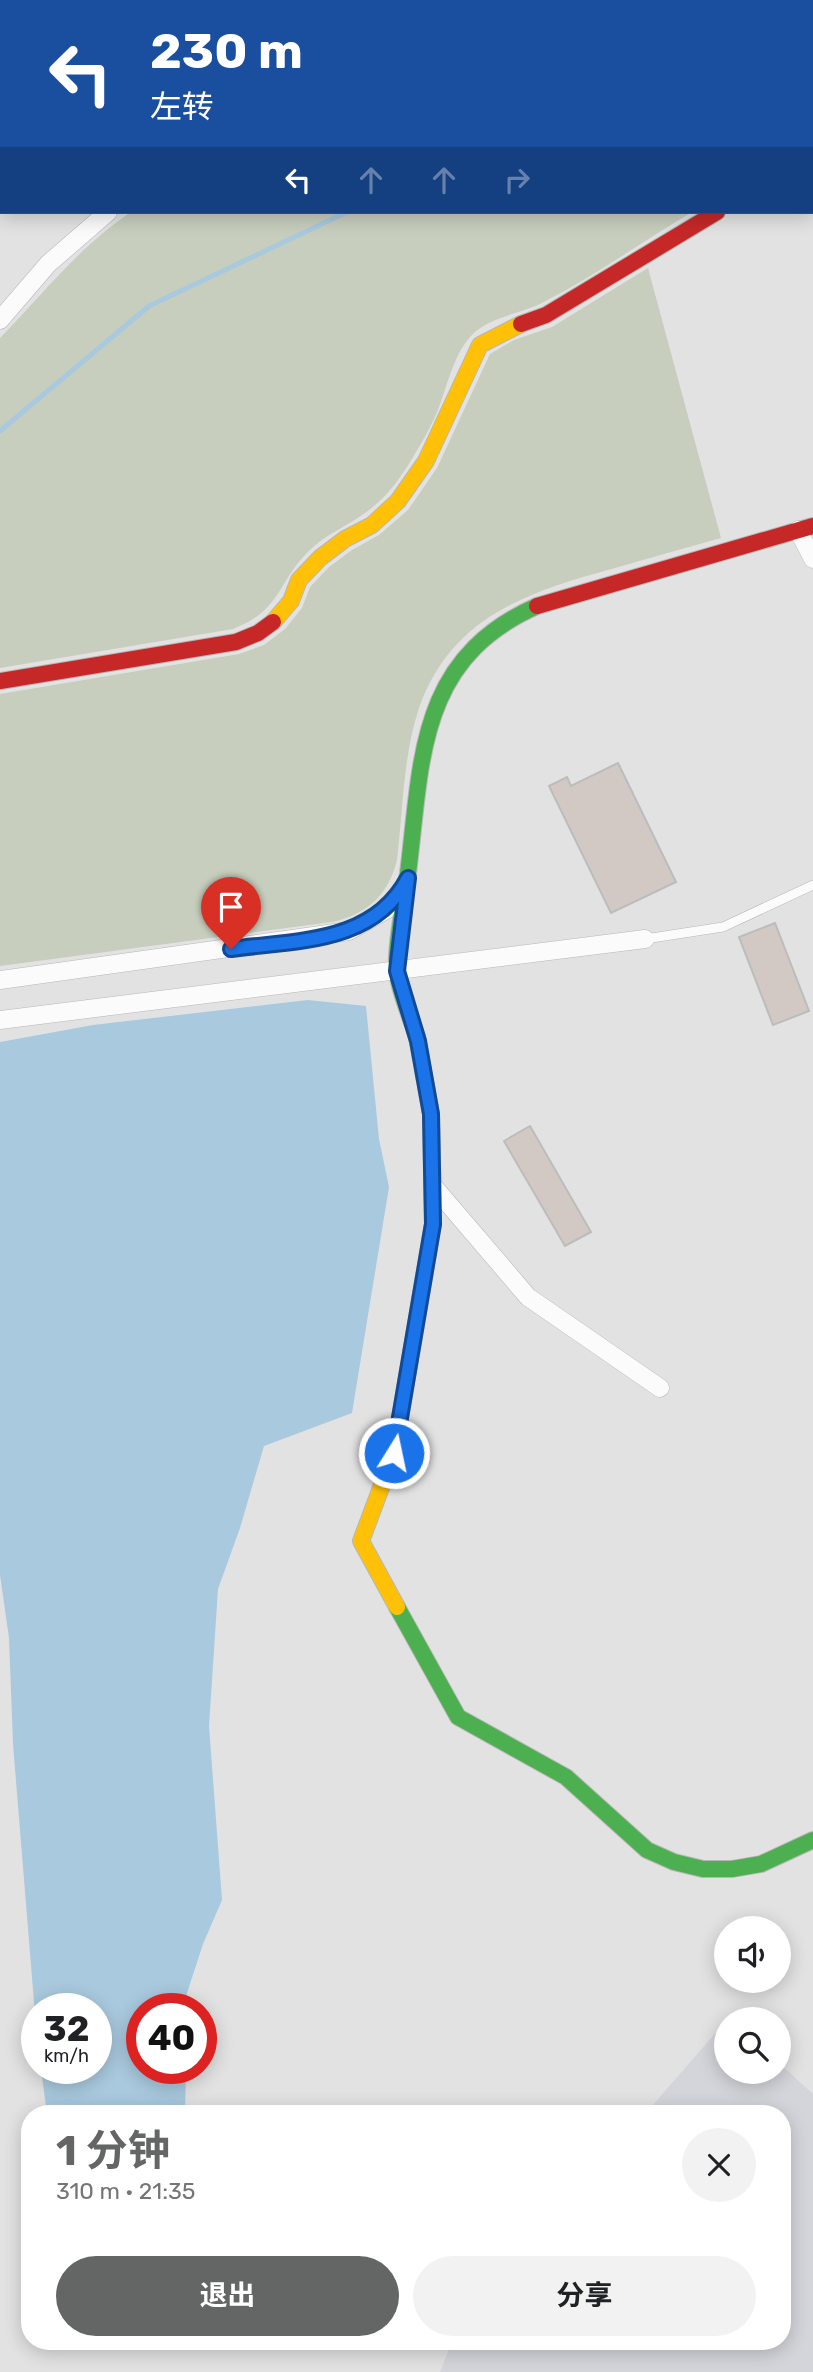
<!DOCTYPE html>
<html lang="zh">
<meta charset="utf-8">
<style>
body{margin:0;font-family:Rubik,"Noto Sans SC",sans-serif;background:#f2f2f2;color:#202124;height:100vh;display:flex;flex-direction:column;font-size:26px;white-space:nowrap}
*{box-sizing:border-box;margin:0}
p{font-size:23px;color:#757577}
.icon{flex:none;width:38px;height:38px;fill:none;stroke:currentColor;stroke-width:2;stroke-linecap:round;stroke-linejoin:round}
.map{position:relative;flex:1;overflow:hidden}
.panel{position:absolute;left:21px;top:2105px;width:770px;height:245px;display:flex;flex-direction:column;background:#fff;border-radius:28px;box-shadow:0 4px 18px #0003}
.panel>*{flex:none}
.guide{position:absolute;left:0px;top:0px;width:814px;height:214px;box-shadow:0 4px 18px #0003;background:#1a4fa0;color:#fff;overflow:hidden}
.controls{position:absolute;left:714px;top:1916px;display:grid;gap:14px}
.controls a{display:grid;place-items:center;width:77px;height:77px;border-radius:50%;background:#fff;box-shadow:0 4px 18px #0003;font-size:35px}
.speed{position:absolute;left:21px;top:1993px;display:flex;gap:14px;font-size:35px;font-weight:700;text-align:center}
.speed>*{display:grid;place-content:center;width:91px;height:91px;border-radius:50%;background:#fff;box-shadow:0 4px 18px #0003;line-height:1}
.speed small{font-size:18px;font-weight:400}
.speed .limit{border:10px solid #d22;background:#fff;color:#111}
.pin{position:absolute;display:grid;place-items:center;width:60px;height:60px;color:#fff;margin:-72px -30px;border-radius:50% 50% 50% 0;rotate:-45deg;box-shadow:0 0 7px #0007}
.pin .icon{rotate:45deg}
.me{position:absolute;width:77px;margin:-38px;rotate:10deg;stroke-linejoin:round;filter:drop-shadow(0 0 5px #0008)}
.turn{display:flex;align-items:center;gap:24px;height:147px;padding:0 35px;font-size:32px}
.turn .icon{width:91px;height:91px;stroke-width:2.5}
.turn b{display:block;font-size:49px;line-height:60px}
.lanes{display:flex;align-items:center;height:66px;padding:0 35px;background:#0003;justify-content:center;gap:35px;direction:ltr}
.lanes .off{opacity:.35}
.round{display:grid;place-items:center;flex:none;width:74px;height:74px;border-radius:37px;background:#f2f2f2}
.head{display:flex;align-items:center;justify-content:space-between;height:119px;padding:0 35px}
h1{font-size:42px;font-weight:700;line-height:52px;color:#646565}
.primary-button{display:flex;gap:14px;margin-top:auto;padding:14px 35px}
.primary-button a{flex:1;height:80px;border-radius:42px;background:#646565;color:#fff;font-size:28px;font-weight:700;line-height:80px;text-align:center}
.primary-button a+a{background:#f2f2f2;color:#202124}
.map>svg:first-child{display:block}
.built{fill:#d4d5da}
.green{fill:#c7cebd}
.water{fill:#a9c9de}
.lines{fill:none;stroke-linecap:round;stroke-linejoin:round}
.stream{stroke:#a9c9de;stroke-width:5}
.building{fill:#d2c9c4;stroke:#bdbcbc;stroke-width:2}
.lane-casing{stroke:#b7b7b7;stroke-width:10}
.street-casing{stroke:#b7b7b7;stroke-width:19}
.fast-casing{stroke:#b7b7b7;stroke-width:18}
.slow-casing{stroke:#b7b7b7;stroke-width:18}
.jam-casing{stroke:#b7b7b7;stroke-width:18}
.lane{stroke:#fbfbfb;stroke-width:9}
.street{stroke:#fbfbfb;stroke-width:18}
.fast{stroke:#4caf50;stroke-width:16}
.slow{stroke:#ffc107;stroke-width:16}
.jam{stroke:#c62828;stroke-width:16}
.route-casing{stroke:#114b97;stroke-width:18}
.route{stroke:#1a73e8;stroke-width:12}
</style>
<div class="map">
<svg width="813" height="2372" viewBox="0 0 813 2372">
<rect width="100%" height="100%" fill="#e2e2e3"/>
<path class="built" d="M726,2021V2072H779V2063L813,2094V2372H440L452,2342H782V2114H645Z"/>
<path class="green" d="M632,0H813V150L812,2H629Z
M131,212H692C642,242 593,277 542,303C520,314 487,317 470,337C453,356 447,387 438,410C432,424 424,439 416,452C403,475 387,498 365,513C348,526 328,533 312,548C277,580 283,610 233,629L0,668V338C43,294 79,247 131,212Z
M648,268L721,538C683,549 645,559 608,570C525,593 451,618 419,708C403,756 403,810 397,860C388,896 367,914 332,922L0,966V694L239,654L264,645L285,629L302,608L310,587L329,567L352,550L379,535L408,510L437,468L490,354L514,340L552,327Z"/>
<path class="water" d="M308,1000L366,1006L379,1139L389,1187L352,1413L264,1446L240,1528L218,1589L209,1726L222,1900L203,1944L187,1993V2009H142V2068L186,2069L185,2114H47L41,2069L96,2068V2009H37V2039L13,1744L9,1638L0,1575V1042L93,1025Z"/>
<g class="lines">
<path class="stream" d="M786,2L789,0
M0,431L149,306L347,212"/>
</g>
<path class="building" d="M618,763L676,882L611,913L549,786L567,777L571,786Z
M775,923L809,1011L773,1025L739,937Z
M530,1126L591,1232L565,1246L504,1141Z"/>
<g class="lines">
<g class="lane-casing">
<path id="lane" d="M645,939L723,927L813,885"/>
</g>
<g class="street-casing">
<path id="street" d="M599,2L602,0
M812,163H813
M0,320L48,264L108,212
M798,530L813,559
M0,980L349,931L386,910L405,885
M0,1020L645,939
M434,1187L528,1297L660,1388"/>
</g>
<g class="fast-casing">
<path id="fast" d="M417,1037C411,1017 399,992 397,971C395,946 406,893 409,865C422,755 420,658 537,606
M397,1607L458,1717L566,1777L647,1850L674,1862L703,1869H732L761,1864L813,1840"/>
</g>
<g class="slow-casing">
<path id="slow" d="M273,622L291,601L299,580L320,558L345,539L372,525L398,501L426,461L480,345L521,324
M397,1607L361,1541L394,1453L433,1224L431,1114L417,1037"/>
</g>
<g class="jam-casing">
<path id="jam" d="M521,324L546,315L717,212
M537,606L813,526
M0,681L236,642L258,633L273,622"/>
</g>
<use href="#lane" class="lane"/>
<use href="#street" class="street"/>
<use href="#fast" class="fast"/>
<use href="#slow" class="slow"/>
<use href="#jam" class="jam"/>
</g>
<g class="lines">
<g class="route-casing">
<path id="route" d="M231,949C297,940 373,944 408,878L397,971L418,1041L431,1114L433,1224L394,1453"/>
</g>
<use href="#route" class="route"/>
</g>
</svg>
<div class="controls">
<a><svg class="icon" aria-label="sound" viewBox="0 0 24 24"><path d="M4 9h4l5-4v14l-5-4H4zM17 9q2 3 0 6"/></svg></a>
<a><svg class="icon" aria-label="search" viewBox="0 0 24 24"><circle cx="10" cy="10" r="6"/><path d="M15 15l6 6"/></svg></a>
</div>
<div class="speed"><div>32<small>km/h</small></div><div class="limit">40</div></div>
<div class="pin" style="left:231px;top:949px;background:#d93025"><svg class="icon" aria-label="arrive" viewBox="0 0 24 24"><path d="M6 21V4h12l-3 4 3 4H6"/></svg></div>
<svg class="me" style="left:394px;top:1453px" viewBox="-20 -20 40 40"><circle r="17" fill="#1a73e8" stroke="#fff" stroke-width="3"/><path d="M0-11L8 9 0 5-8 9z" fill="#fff"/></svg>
<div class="guide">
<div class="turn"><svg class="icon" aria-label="left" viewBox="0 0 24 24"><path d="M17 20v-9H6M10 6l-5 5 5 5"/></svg><div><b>230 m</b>左转</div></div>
<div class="lanes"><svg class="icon" aria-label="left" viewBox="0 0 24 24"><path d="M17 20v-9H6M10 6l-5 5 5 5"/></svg><svg class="icon off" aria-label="ahead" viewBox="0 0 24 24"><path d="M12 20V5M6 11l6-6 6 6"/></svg><svg class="icon off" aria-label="ahead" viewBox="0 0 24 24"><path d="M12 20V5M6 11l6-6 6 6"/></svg><svg class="icon off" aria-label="right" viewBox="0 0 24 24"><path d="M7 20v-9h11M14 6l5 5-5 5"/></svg></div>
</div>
<section class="panel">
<div class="head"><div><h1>1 分钟</h1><p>310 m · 21:35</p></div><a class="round"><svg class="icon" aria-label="close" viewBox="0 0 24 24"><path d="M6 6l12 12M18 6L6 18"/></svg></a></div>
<div class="primary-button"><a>退出</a><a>分享</a></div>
</section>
</div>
